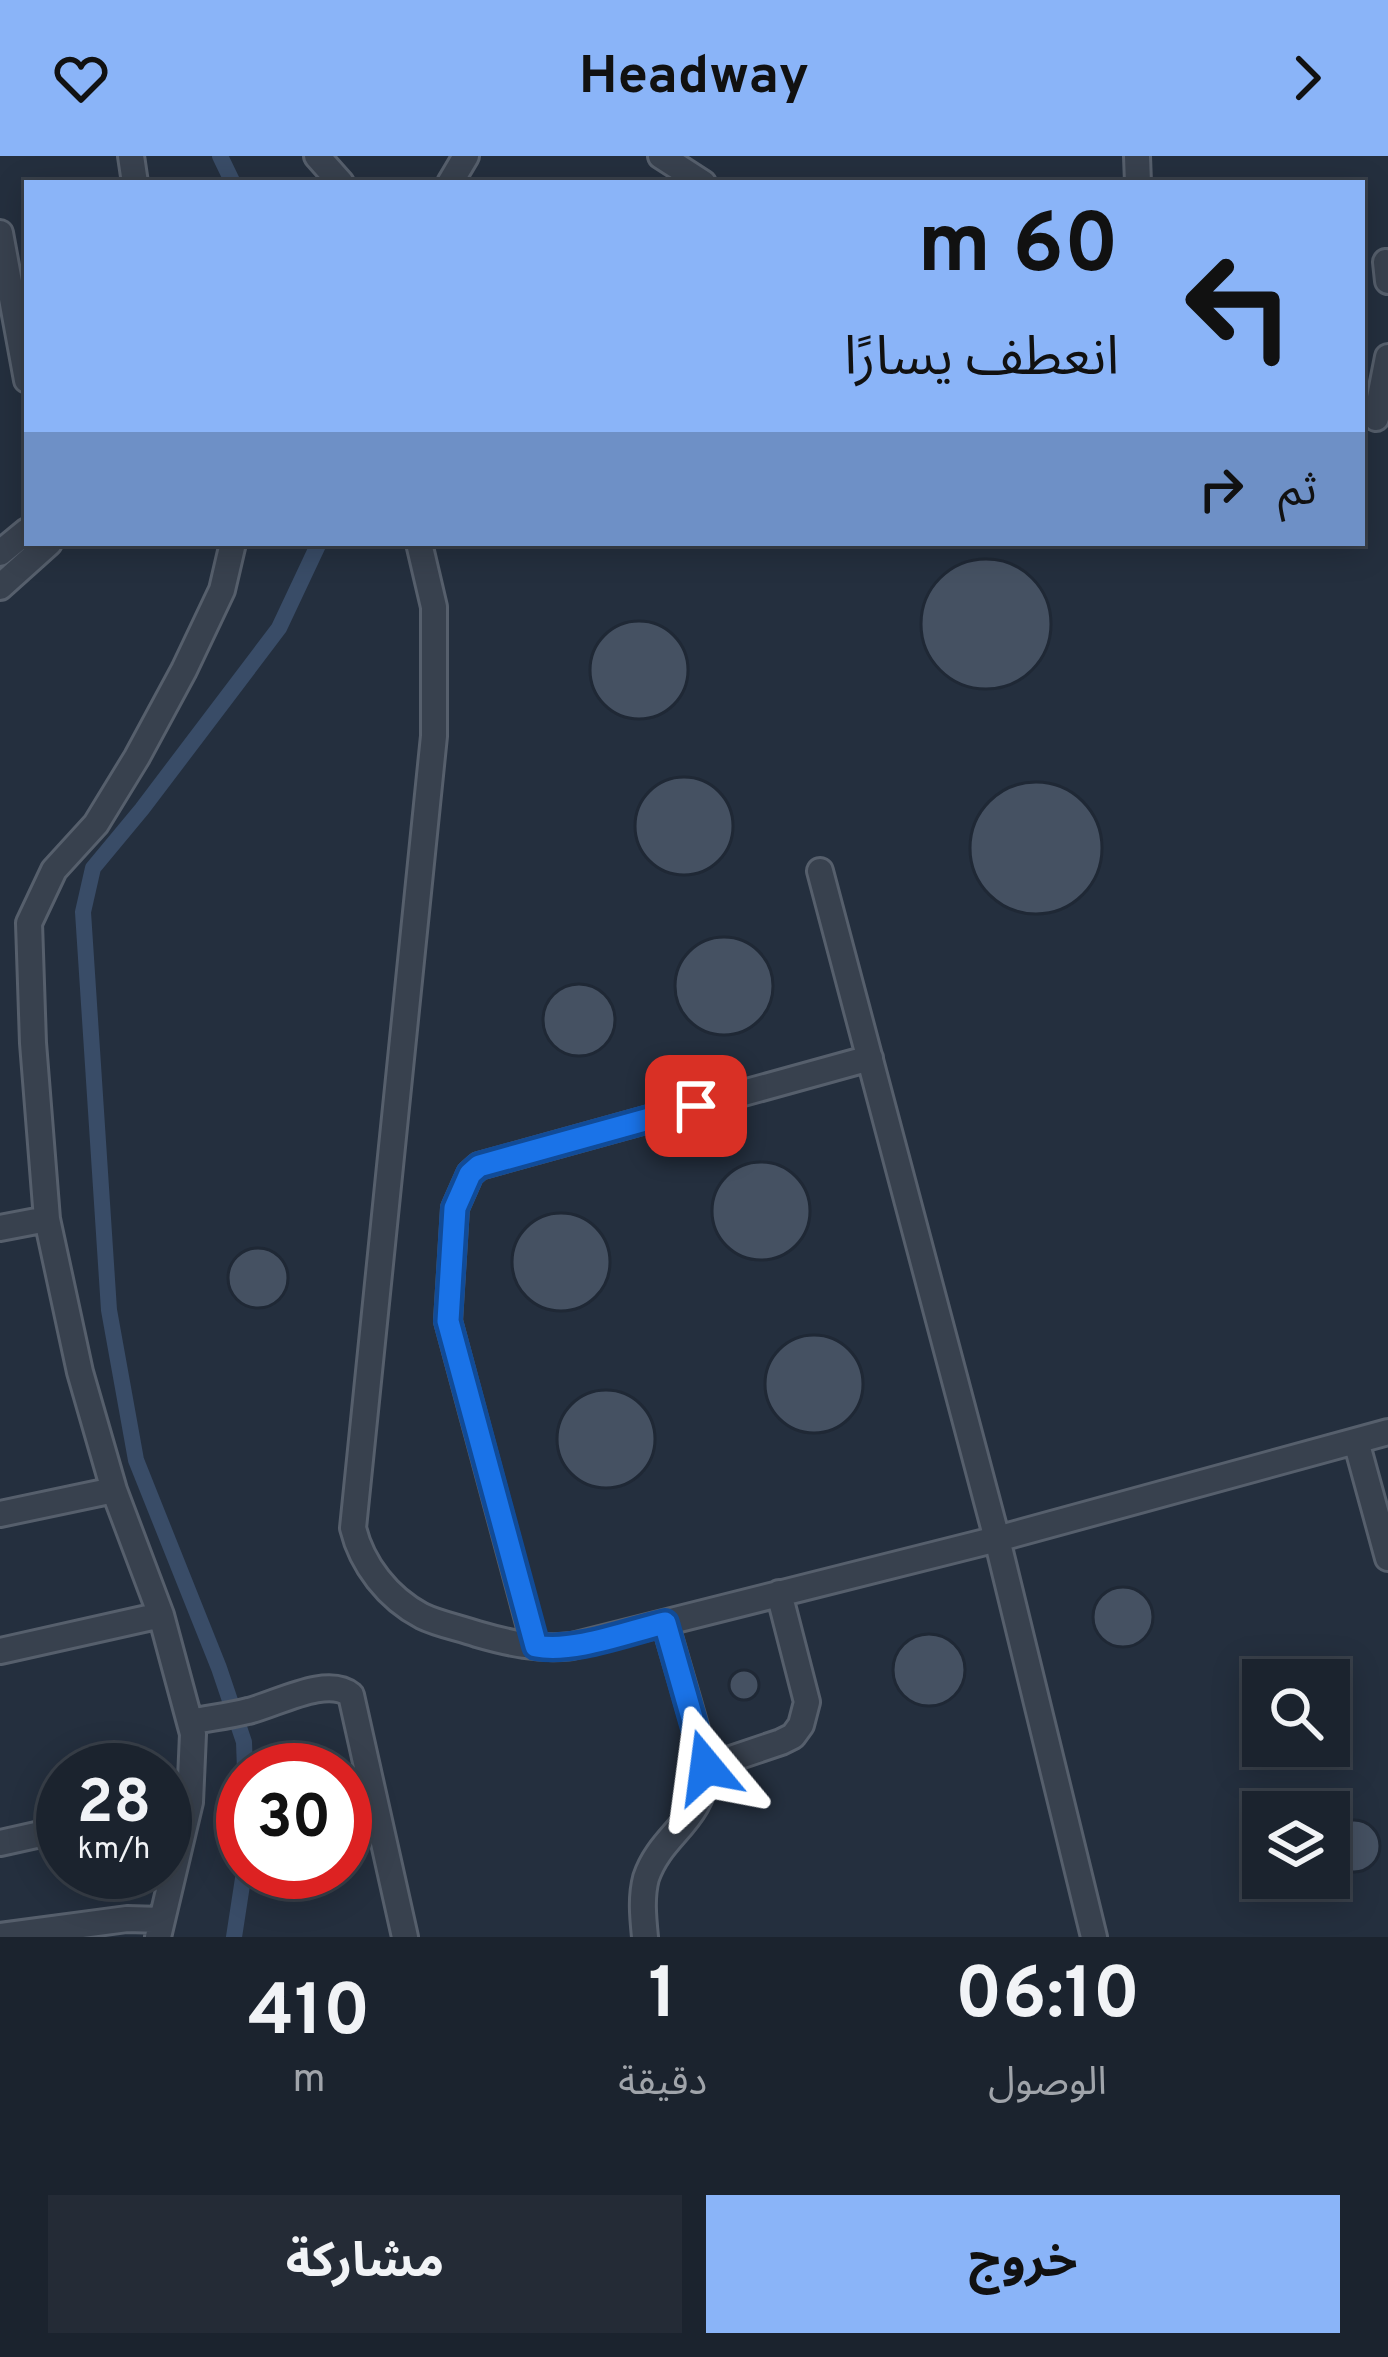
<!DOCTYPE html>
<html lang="ar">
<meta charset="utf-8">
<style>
body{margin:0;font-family:Overpass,"Noto Sans Arabic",sans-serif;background:#242b36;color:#f1f3f6;direction:rtl;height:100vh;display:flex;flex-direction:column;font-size:45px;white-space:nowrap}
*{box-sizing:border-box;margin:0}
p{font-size:39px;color:#a0a4aa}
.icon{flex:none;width:66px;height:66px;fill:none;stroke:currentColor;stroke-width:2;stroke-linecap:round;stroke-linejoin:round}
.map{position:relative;height:1781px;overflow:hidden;direction:ltr}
.side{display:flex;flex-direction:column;background:#1b232e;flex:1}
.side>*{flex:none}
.top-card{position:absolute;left:24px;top:24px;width:1341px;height:366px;border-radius:0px;box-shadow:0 6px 30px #0003,0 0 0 3px #39404a;direction:rtl;background:#8ab4f8;color:#111;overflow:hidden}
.controls{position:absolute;left:1242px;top:1503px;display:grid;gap:24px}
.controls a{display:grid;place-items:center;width:108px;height:108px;border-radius:0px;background:#1b232e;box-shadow:0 6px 30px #0003,0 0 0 3px #39404a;font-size:60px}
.speed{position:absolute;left:36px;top:1587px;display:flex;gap:24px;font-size:60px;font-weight:700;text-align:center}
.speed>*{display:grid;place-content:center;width:156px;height:156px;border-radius:50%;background:#1b232e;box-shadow:0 6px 30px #0003,0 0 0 3px #39404a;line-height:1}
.speed small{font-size:30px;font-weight:400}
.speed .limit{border:18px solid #d22;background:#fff;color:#111}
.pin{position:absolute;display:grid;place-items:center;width:102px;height:102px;color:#fff;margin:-51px;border-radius:24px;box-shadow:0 6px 18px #0006}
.me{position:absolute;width:132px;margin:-66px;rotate:344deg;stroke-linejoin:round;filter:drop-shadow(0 0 9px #0008)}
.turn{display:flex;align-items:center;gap:42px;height:252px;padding:0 48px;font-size:54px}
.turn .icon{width:156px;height:156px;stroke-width:2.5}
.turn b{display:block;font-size:84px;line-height:102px}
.then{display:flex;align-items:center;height:114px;padding:0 48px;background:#0003;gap:24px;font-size:45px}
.eta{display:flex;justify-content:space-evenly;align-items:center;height:204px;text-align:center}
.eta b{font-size:72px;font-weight:700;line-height:84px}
.button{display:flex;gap:24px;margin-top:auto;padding:24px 48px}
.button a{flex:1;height:138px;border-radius:0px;background:#8ab4f8;color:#111;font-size:48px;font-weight:700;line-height:138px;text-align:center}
.button a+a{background:#242b36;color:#f1f3f6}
header{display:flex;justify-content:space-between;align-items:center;height:156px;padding:0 48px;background:#8ab4f8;color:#111;font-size:54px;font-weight:700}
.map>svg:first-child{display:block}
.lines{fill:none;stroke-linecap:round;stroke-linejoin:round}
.canal{stroke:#394c67;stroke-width:16}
.building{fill:#455162;stroke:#1f2835;stroke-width:3}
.minor-casing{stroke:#565f6c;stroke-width:30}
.minor{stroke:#38414e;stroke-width:24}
.route-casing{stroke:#114b97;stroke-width:30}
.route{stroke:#1a73e8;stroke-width:21}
</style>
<header><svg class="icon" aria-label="forward" viewBox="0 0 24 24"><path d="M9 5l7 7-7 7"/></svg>Headway<svg class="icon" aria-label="heart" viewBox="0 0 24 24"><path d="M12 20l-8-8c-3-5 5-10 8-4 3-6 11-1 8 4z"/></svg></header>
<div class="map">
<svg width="1388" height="1781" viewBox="0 0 1388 1781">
<rect width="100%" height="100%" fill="#242f3e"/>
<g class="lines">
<path class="canal" d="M220,0L233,27
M245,1614L244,1586L219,1512L136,1304L109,1154L83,756L93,712L142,653L279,472L319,387
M234,1781L244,1716"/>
</g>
<path class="building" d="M921 468a65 65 0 1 1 130 0a65 65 0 1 1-130 0Z
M590 514a49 49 0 1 1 98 0a49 49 0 1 1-98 0Z
M635 670a49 49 0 1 1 98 0a49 49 0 1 1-98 0Z
M970 692a66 66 0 1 1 132 0a66 66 0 1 1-132 0Z
M675 830a49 49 0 1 1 98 0a49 49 0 1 1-98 0Z
M543 864a36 36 0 1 1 72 0a36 36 0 1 1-72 0Z
M712 1055a49 49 0 1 1 98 0a49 49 0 1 1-98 0Z
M512 1106a49 49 0 1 1 98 0a49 49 0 1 1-98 0Z
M228 1122a30 30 0 1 1 60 0a30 30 0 1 1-60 0Z
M765 1228a49 49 0 1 1 98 0a49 49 0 1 1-98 0Z
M557 1283a49 49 0 1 1 98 0a49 49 0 1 1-98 0Z
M1093 1461a30 30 0 1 1 60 0a30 30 0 1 1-60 0Z
M893 1514a36 36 0 1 1 72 0a36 36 0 1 1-72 0Z
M729 1529a15 15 0 1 1 30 0a15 15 0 1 1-30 0Z
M1328 1690a26 26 0 1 1 52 0a26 26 0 1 1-52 0Z"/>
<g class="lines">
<g class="minor-casing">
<path id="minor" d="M131,0L135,27
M317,0L341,27
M661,0L703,27
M1137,0L1138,27
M450,27L466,0
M0,77L27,224
M1386,106L1388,125
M1376,262L1388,201
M419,387L434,451V580L353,1372C362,1409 388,1442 422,1460C438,1468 460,1472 477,1478C508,1487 540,1494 572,1490L997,1383L1388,1276
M0,397L27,375
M0,431L49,387
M820,715L997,1383L1094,1781
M0,1072L47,1063
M1356,1285L1388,1402
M0,1358L114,1334
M535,1490L448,1165L455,1052L470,1018L479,1010L870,902
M0,1495L161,1459
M190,1566C209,1562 229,1560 248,1555C275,1549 327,1519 351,1539L405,1781
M707,1611L781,1586L793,1580L801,1569L807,1546L779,1437
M0,1687L63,1673
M0,1780L127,1763L162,1764
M158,1781L190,1646L193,1578L161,1459L114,1334L80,1216L47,1063L33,887L29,767L54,714L96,668L137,601L184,514L222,434L233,387
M645,1781C643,1761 641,1741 646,1722C661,1677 703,1667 707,1611L665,1467"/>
</g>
<use href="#minor" class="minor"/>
</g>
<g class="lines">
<g class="route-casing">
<path id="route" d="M696,950L479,1010L470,1018L455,1052L448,1165L536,1490C574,1497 627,1476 665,1467L706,1611"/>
</g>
<use href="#route" class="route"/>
</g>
</svg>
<div class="controls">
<a><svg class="icon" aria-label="search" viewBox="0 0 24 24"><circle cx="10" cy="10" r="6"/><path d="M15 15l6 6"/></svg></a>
<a><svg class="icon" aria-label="layers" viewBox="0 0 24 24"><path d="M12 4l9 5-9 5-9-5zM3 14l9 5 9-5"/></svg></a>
</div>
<div class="speed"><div>28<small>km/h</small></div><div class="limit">30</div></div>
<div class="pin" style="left:696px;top:950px;background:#d93025"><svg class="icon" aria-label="arrive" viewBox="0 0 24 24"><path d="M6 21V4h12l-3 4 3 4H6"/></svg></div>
<svg class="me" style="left:706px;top:1611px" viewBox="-20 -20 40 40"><path d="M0-17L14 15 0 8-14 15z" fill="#1a73e8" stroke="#fff" stroke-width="4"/></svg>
<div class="top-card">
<div class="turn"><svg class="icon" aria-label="left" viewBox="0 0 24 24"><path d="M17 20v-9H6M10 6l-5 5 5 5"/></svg><div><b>60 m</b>انعطف يسارًا</div></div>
<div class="then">ثم<svg class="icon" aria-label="right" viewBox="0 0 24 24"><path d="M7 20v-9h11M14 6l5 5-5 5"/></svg></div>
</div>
</div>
<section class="side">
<div class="eta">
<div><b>06:10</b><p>الوصول</p></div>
<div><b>1</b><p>دقيقة</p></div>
<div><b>410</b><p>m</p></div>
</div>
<div class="button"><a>خروج</a><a>مشاركة</a></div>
</section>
